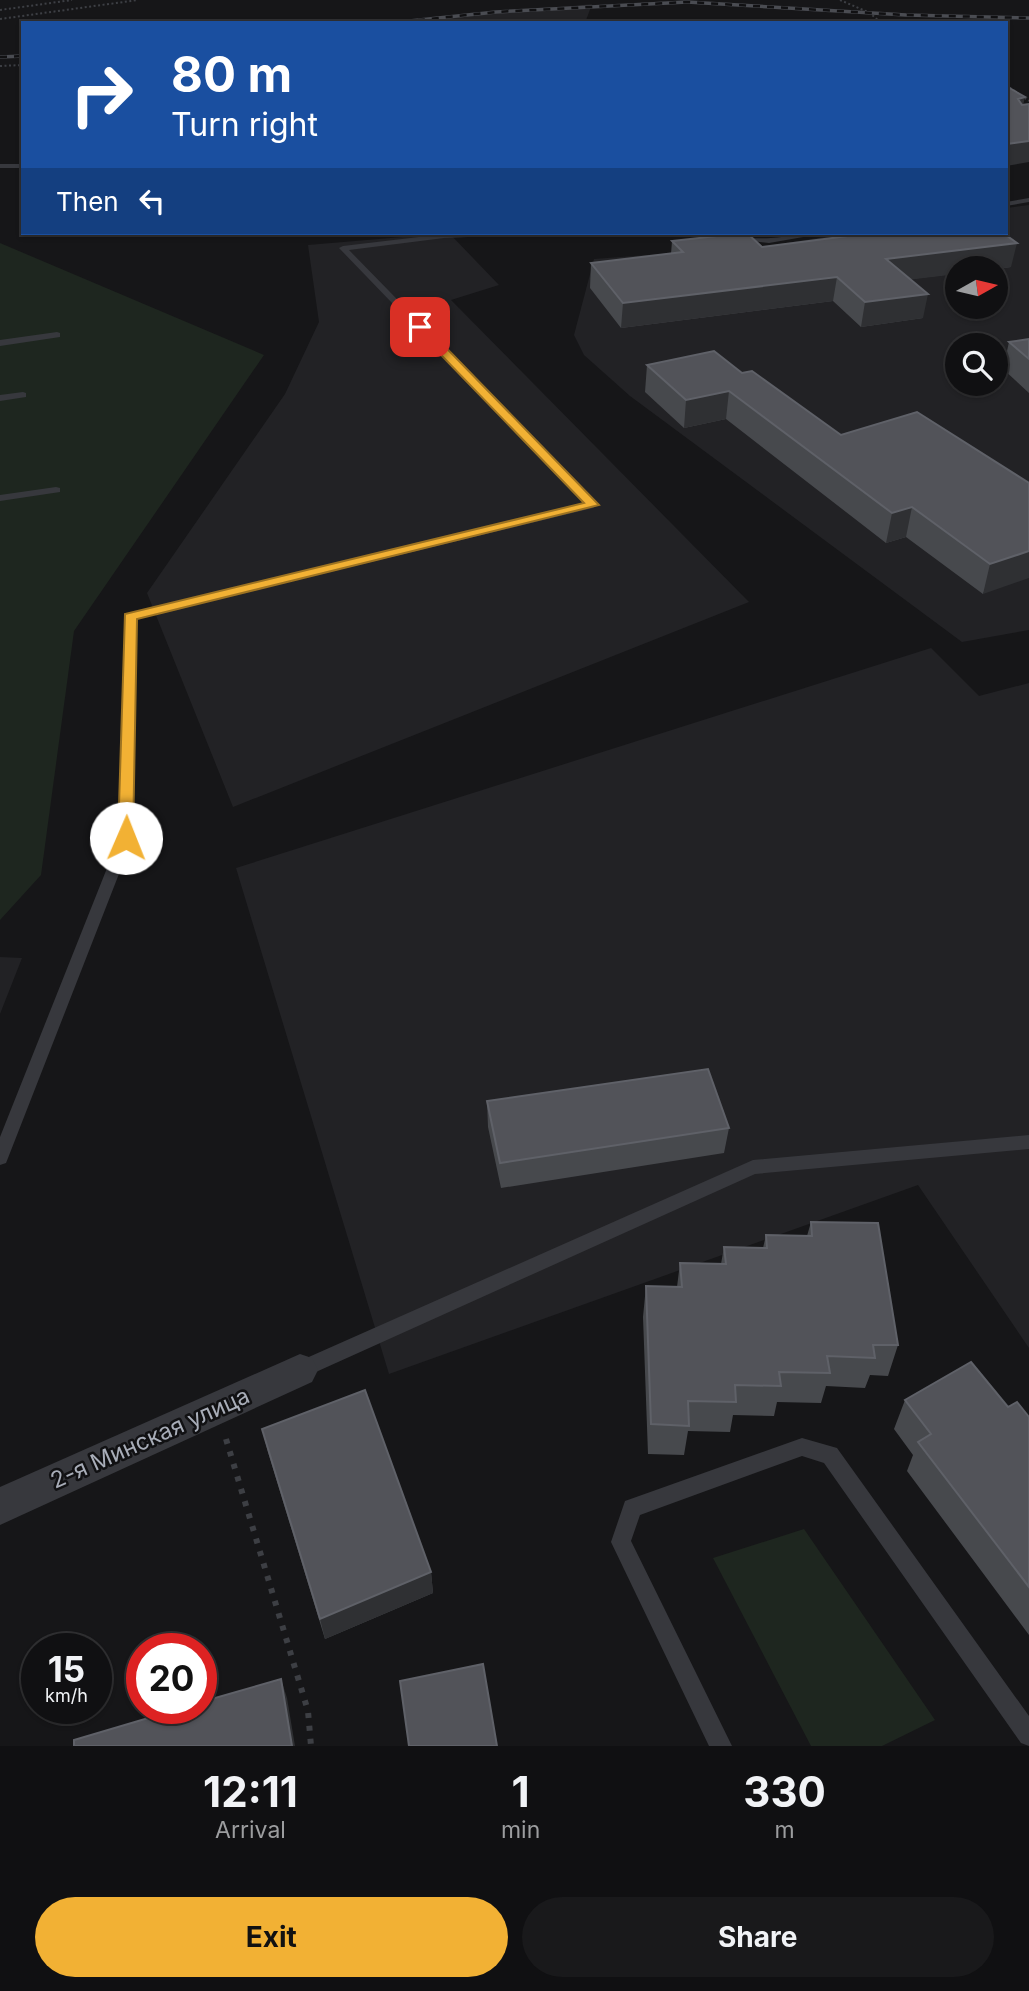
<!DOCTYPE html>
<meta charset="utf-8">
<style>
body{margin:0;font-family:Inter,sans-serif;background:#19191b;color:#f1f3f6;height:100vh;display:flex;flex-direction:column;font-size:26px;white-space:nowrap}
*{box-sizing:border-box;margin:0}
p{font-size:23px;color:#9c9d9f}
.icon{flex:none;width:38px;height:38px;fill:none;stroke:currentColor;stroke-width:2;stroke-linecap:round;stroke-linejoin:round}
.map{position:relative;height:1746px;overflow:hidden}
.drawer{display:flex;flex-direction:column;background:#101012;flex:1}
.drawer>*{flex:none}
.top-card{position:absolute;left:21px;top:21px;width:987px;height:214px;border-radius:0px;box-shadow:0 2px 5px #0004,0 0 0 2px #303032;background:#1a4fa0;color:#fff;overflow:hidden}
.needle{width:46px;rotate:82deg}
.buttons{position:absolute;left:945px;top:256px;display:grid;gap:14px}
.buttons a{display:grid;place-items:center;width:63px;height:63px;border-radius:50%;background:#101012;box-shadow:0 2px 5px #0004,0 0 0 2px #303032;font-size:35px}
.speed{position:absolute;left:21px;top:1633px;display:flex;gap:14px;font-size:35px;font-weight:700;text-align:center}
.speed>*{display:grid;place-content:center;width:91px;height:91px;border-radius:50%;background:#101012;box-shadow:0 2px 5px #0004,0 0 0 2px #303032;line-height:1}
.speed small{font-size:18px;font-weight:400}
.speed .limit{border:10px solid #d22;background:#fff;color:#111}
.pin{position:absolute;display:grid;place-items:center;width:60px;height:60px;color:#fff;margin:-30px;border-radius:14px;box-shadow:0 4px 10px #0006}
.me{position:absolute;width:77px;margin:-38px;rotate:1deg;stroke-linejoin:round;filter:drop-shadow(0 0 5px #0008)}
.turn{display:flex;align-items:center;gap:24px;height:147px;padding:0 35px;font-size:32px}
.turn .icon{width:91px;height:91px;stroke-width:2.5}
.turn b{display:block;font-size:49px;line-height:60px}
.then{display:flex;align-items:center;height:66px;padding:0 35px;background:#0003;gap:14px;font-size:26px}
.eta{display:flex;justify-content:space-evenly;align-items:center;height:119px;text-align:center}
.eta b{font-size:42px;font-weight:700;line-height:49px}
.action{display:flex;gap:14px;margin-top:auto;padding:14px 35px}
.action a{flex:1;height:80px;border-radius:42px;background:#f2b134;color:#111;font-size:28px;font-weight:700;line-height:80px;text-align:center}
.action a+a{background:#19191b;color:#f1f3f6}
.map>svg:first-child{display:block}
.built{fill:#222225;fill-rule:evenodd}
.green{fill:#1e261f}
.lines{fill:none;stroke-linecap:round;stroke-linejoin:round}
.path-far1{stroke:#3d3f44;stroke-width:2;stroke-dasharray:2 2.5;stroke-linecap:butt}
.path{stroke:#3d3f44;stroke-width:6;stroke-dasharray:5 8;stroke-linecap:butt}
.service{fill:#37383d;fill-rule:evenodd}
.minor{fill:#37383d;fill-rule:evenodd}
.rail-casing{stroke:#4a4c52;stroke-width:3.5}
.rail{stroke:#111113;stroke-width:2.5;stroke-dasharray:7;stroke-linecap:butt}
.wall{fill:#47494d}
.shaded-wall{fill:#2f3033}
.building{fill:#525359;stroke:#5f6168;stroke-width:2}
.route{fill:#f2b134;stroke:#9d7322;stroke-width:2}
.labels{text-anchor:middle;stroke-width:5;stroke-linejoin:round;paint-order:stroke}
.near-street-label{font-size:23px;fill:#a8adb8;stroke:#111113}
</style>
<div class="map">
<svg width="1029" height="1746" viewBox="0 0 1029 1746">
<rect width="100%" height="100%" fill="#161618"/>
<path class="built" d="M592,4L585,23H403Z
M1029,205V630L962,642L630,396L584,355L574,335L594,259L767,246L850,233H1006V208ZM957,268H996V306H957ZM957,345H996V383H957Z
M449,233L499,285L451,300L749,602L233,807L147,593L285,394L319,322L308,245Z
M931,648L979,696L1029,683V1348L918,1185L389,1374L236,868Z
M0,957L22,958L0,1014Z"/>
<path class="green" d="M0,243L264,355L74,631L41,875L0,920Z
M804,1529L935,1720L882,1746H811L713,1558Z"/>
<g class="lines">
<path class="path-far1" d="M840,0L870,13L881,23
M0,10L72,0
M0,19L138,0
M0,66L23,65
M1006,85L1029,101"/>
<path class="path" d="M226,1439L308,1711L311,1746"/>
<path class="service" d="M0,164H23V168H0Z
M1029,198V202L1006,206V202Z
M520,233L516,235L444,238L349,250L598,505L593,508L136,619L133,838L8,1158L6,1163L0,1165V1137L119,838L126,615L586,504L339,248L343,246L444,234Z
M699,233C723,232 747,240 771,238C790,237 807,232 826,233L769,243L703,235Z
M57,332L60,333V337L0,346V340Z
M23,392L26,393V397L0,401V395Z
M56,487L60,488V492L0,501V495Z
M1029,1135V1149L755,1174L307,1376L300,1379L293,1376L291,1370L293,1364L753,1160Z
M802,1438L837,1448L1029,1716V1746L1021,1743L824,1463L802,1456L640,1515L631,1541L732,1746H709L611,1542L625,1501Z"/>
<path class="minor" d="M300,1354L312,1358L318,1370L312,1382L0,1525V1487Z"/>
<g class="rail-casing">
<path id="rail" d="M390,23L496,12L687,2L906,15L1029,18
M0,57L23,56"/>
</g>
<use href="#rail" class="rail"/>
</g>
<path class="wall" d="M672,241L762,247L1011,267L911,279L923,318L861,327L833,301L621,328L590,288L591,263L671,254Z
M1029,339V393L1003,369L1009,342Z
M647,365L742,373L841,435L1029,483L983,594L906,537L886,543L726,419L684,428L645,392Z
M487,1101L729,1128L724,1153L501,1188L488,1127Z
M811,1222L898,1345L888,1376L870,1375L865,1388L826,1386L821,1403L777,1402L774,1416L733,1415L730,1432L688,1431L684,1455L648,1454L643,1317L646,1286L677,1287L680,1263L721,1264L724,1247L763,1248L766,1235L807,1236Z
M905,1400L1008,1407L1029,1417V1635L907,1471L913,1455L894,1429Z
M262,1429L431,1572L433,1593L325,1639L268,1452Z"/>
<path class="shaded-wall" d="M1025,97L1020,118L1018,99Z
M1029,141V162L1006,166V144Z
M1017,243L1011,267L996,269V268H957V274L882,283L886,259Z
M837,277L833,301L621,328L623,303Z
M928,294L923,318L861,327L865,302Z
M729,391L726,419L684,428L686,400Z
M912,507L906,537L886,543L892,513Z
M1029,551V578L983,594L990,564Z
M431,1572L433,1593L325,1639L320,1619Z
M281,1679L287,1698L295,1746H292Z"/>
<path class="building" d="M1006,86L1025,97L1018,99L1022,105L1029,104V141L1006,144Z
M744,233H747L762,247L871,233H1003L1017,243L886,259L928,294L865,302L837,277L623,303L591,263L683,252L672,241Z
M1029,339V359L1009,342Z
M714,351L742,373L752,371L841,435L917,412L1029,483V551L990,564L912,507L892,513L729,391L686,400L647,365Z
M708,1069L729,1128L500,1163L487,1101Z
M811,1222L878,1223L898,1345H873L875,1358L827,1356L830,1373L779,1372L781,1386L735,1385L736,1402L688,1401L689,1426L651,1424L646,1286L682,1287L680,1263L726,1264L724,1247L767,1248L766,1235L812,1236Z
M971,1362L1008,1407L1017,1402L1029,1417V1587L918,1442L931,1434L905,1400Z
M365,1390L431,1572L320,1619L262,1429Z
M483,1664L497,1746H409L400,1681Z
M281,1679L292,1746H74V1740L182,1708H201V1702Z"/>
<path class="route" d="M416,325H424L599,505L137,619L133,838L126,844L120,842L118,838L125,614L584,503L416,329Z"/>
<g class="labels">
<g class="near-street-label">
<text transform="translate(150 1438) rotate(-24)" y="8">2-я Минская улица</text>
</g>
</g>
</svg>
<div class="buttons">
<a><svg class="needle" viewBox="-14 -14 28 28"><path d="M0-13l5 13h-10z" fill="#e53935"/><path d="M0 13l5-13h-10z" fill="#9c9d9f"/></svg></a>
<a><svg class="icon" aria-label="search" viewBox="0 0 24 24"><circle cx="10" cy="10" r="6"/><path d="M15 15l6 6"/></svg></a>
</div>
<div class="speed"><div>15<small>km/h</small></div><div class="limit">20</div></div>
<div class="pin" style="left:420px;top:327px;background:#d93025"><svg class="icon" aria-label="arrive" viewBox="0 0 24 24"><path d="M6 21V4h12l-3 4 3 4H6"/></svg></div>
<svg class="me" style="left:126px;top:838px" viewBox="-20 -20 40 40"><circle r="19" fill="#fff"/><path d="M0-13L10 11 0 6-10 11z" fill="#f2b134"/></svg>
<div class="top-card">
<div class="turn"><svg class="icon" aria-label="right" viewBox="0 0 24 24"><path d="M7 20v-9h11M14 6l5 5-5 5"/></svg><div><b>80 m</b>Turn right</div></div>
<div class="then">Then<svg class="icon" aria-label="left" viewBox="0 0 24 24"><path d="M17 20v-9H6M10 6l-5 5 5 5"/></svg></div>
</div>
</div>
<section class="drawer">
<div class="eta">
<div><b>12:11</b><p>Arrival</p></div>
<div><b>1</b><p>min</p></div>
<div><b>330</b><p>m</p></div>
</div>
<div class="action"><a>Exit</a><a>Share</a></div>
</section>
